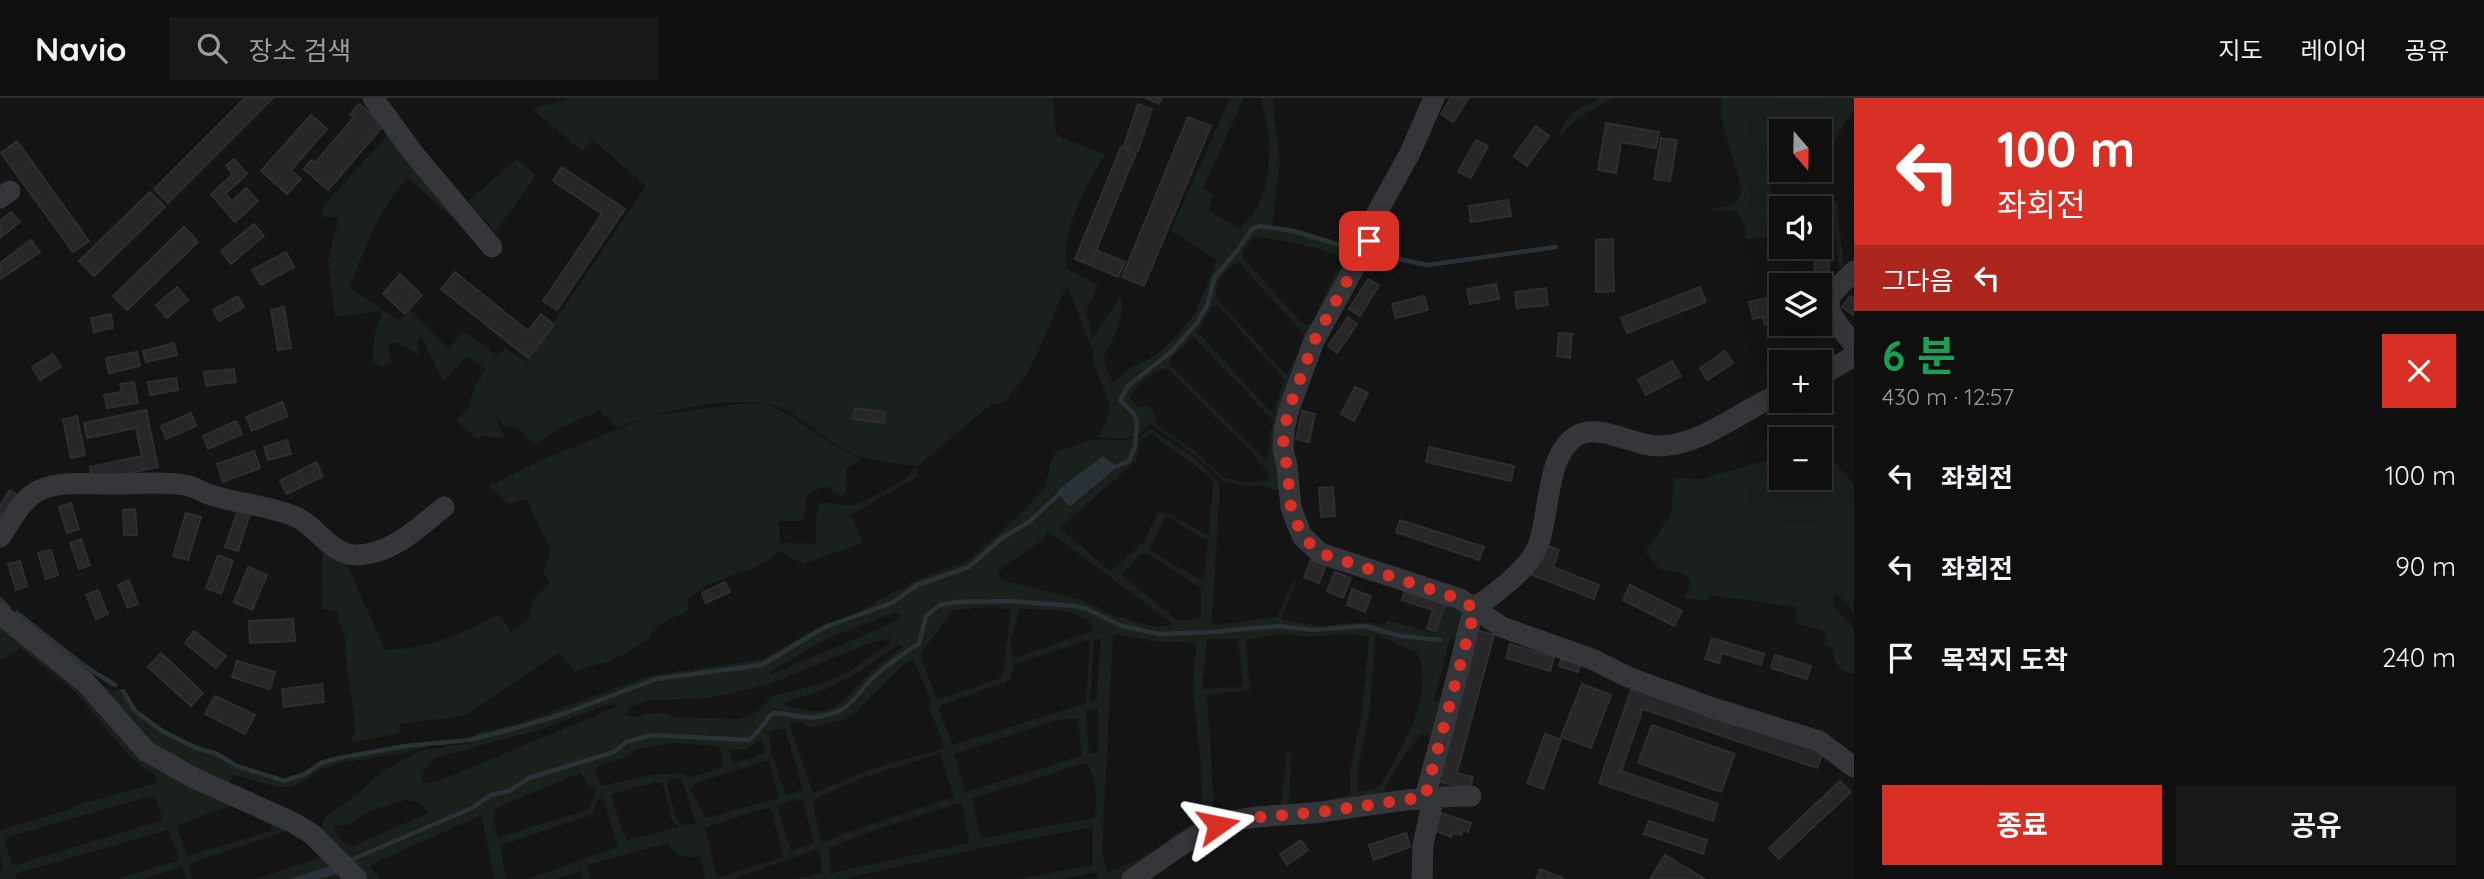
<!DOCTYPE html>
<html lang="ko">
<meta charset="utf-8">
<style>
body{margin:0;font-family:Quicksand,"Noto Sans KR",sans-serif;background:#181819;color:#f1f3f6;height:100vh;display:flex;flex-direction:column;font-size:26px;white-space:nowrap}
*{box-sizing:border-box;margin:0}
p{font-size:23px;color:#9b9c9f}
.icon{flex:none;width:38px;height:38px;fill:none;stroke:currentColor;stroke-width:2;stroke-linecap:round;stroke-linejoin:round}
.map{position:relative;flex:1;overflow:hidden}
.side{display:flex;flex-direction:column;background:#0f0f10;width:630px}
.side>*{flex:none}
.banner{background:#d93025;color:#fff;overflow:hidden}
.needle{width:46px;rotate:160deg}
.fabs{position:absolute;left:1769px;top:21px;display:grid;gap:14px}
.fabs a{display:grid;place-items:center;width:63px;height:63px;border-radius:0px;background:#0f0f10;box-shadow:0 7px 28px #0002,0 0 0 2px #2f2f30;font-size:35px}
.pin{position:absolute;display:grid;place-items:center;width:60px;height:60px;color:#fff;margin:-30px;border-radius:14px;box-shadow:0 4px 10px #0006}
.me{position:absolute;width:77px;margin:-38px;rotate:78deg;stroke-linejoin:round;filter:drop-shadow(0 0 5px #0008)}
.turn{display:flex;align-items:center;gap:24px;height:147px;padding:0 28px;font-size:32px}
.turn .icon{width:91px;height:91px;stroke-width:2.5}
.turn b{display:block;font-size:49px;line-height:60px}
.then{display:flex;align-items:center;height:66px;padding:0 28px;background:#0003;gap:14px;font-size:26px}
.round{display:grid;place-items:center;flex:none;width:74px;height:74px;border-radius:0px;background:#181819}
.overview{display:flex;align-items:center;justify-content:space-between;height:119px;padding:0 28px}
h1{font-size:42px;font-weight:700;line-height:52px;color:#1e9e55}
.cta{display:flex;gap:14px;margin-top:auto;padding:14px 28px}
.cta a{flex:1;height:80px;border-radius:0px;background:#d93025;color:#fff;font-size:28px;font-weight:700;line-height:80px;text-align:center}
.cta a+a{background:#181819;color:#f1f3f6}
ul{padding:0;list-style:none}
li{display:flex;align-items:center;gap:21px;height:91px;padding:0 28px}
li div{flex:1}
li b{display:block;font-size:26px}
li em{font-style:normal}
header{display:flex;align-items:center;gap:42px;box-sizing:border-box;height:98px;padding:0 35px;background:#0f0f10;border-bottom:2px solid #2f2f30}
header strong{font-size:33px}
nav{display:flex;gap:38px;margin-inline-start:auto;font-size:24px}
.search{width:490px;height:63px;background:#181819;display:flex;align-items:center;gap:18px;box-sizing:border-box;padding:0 24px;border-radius:0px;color:#9b9c9f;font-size:26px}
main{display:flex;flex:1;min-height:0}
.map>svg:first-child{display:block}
.green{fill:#1a201b;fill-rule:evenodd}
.water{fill:#2b3237}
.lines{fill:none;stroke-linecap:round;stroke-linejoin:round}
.stream{stroke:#2b3237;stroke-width:4.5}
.building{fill:#272729;stroke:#2e2e31;stroke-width:2}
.minor{stroke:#35363a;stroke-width:21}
.route{stroke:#d93025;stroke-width:12;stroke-dasharray:0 21.6}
</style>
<header>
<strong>Navio</strong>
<div class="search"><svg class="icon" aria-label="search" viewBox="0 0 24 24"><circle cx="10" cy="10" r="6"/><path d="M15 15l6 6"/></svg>장소 검색</div>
<nav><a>지도</a><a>레이어</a><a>공유</a></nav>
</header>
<main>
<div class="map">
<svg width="1854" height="781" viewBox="0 0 1854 781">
<rect width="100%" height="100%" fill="#141415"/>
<path class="green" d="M571,0H1053L1056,37L1105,57C1086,84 1061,137 1066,170L1098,187L1086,214L1093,239L1120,199C1127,216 1112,244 1103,260L1113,285L1130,270L1155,258L1180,234L1196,214L1217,162L1171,132L1230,0H1244L1203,90L1213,97L1209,112L1240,131C1246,124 1253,117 1257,109C1275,79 1271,31 1260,0H1274L1273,6L1280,63L1272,128L1260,126L1251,130L1214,179L1206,208L1189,234L1170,254L1127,288L1121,295L1119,303C1131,314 1136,320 1135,337L1126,341L1098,339L1107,321L1110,308L1093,263L1094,257L1068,189L1062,197L1039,252L1026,277L1004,305L991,306L918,368C893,366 863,363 840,349C820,337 803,320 781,310C747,294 652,313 618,330L600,313L559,330L536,347L518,331L503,327L497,320V325L505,340L483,338L476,340L456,323L470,307L474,290L485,271L467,258L443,283L421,239L417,245L420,258L396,244L388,247L391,263L384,268L373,265L374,238L383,213L335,219L328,163L339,120L322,118L324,107L388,37L481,146L408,80C379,108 365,152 349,189L399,223L411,212L449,251L463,233L498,258L505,250L527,264L646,88L593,42L582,53L532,11Z
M1599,0H1613C1595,12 1573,18 1563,38L1558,35L1572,15Z
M1722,0H1854V12L1823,60H1820V33H1782L1781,57L1771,56L1769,70L1779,72V82L1769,83L1777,120L1781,122V137L1745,141V127L1736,113L1707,112L1734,106L1742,93L1720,16Z
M517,61L536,78L495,134L468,103Z
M1790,104H1837L1845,180L1830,194L1820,196V190L1840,179L1832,110H1787Z
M1260,129L1294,134L1352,152L1286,308V395L1264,388L1243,387L1221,383L1220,379L1195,357L1150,326L1144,333L1138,336L1135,316L1121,302L1129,289L1172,255L1190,235L1208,209L1216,180L1221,172L1237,155L1252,132ZM1254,138C1270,140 1334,152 1342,161L1312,225L1308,227L1302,225L1242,159L1243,154ZM1238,164L1303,235L1304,239L1289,274L1285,275L1216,200C1216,183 1224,173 1238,164ZM1213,207H1217L1283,280L1284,283L1274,312L1270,313L1198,234ZM1193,239L1273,322L1267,361L1264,360L1169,266L1170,261ZM1166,270L1253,356L1268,375L1267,381L1263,384H1240L1223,379L1195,353L1156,326L1155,316L1148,307L1139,309L1130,300C1136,287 1152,274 1166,270Z
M764,305C800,319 826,348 862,360L846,371L847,392L843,397H838L826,388L807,396L803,423H779L780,445L816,446V416L820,406C836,402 841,409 853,407C867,404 896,386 910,378L913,370H918L917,379L851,417L863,445L803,466L778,453C761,473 735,474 712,485C704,489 696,495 688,500V513L660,526L647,542L629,554L609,563L575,573L559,555L464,618L400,626L399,635L352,645L351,639L356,633L345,554L346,544L341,526L337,524L339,514L322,511C323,488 321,467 323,443L347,466L385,552C427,551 462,536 499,516L512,534L530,520L532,503L550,485L543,477L551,452L526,401L508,406L489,388L539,363L651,318L738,306Z
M1150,330L1194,359L1220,385L1212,523L1214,527L1277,519L1293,483L1296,484L1281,521L1322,528L1368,524L1384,527L1387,522L1436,536L1446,506L1415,491L1462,514L1461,537L1450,541L1434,603L1446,606L1435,641L1421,636L1395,671L1381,699L1287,712L1167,751L1120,781H1098L1095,775L1060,781H1016L1093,767V729L986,749L844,781H792L822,775L820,755L816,752L733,781H701L705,779L700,757C684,763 676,757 667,745L587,767L591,781H583L581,773L555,781H527L618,749L603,700L597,702L593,716L500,747L506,781H494L482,717L372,766L370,769L381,781H365L323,735L322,725L328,716L356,697L383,673L421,652L471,645L473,642L560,618L656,582L762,568L826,530L892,506L917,488L969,470L1002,441L1029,425L1058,397L1071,409L1116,370L1129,363L1134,359L1137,341ZM1150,335L1210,379L1213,384L1209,434L1206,436L1163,413L1158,416L1144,444L1110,473L1060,430L1136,363L1140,344ZM1166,418L1208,443L1204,481L1201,482L1149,452ZM1048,433L1172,525L1170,528H1150L1110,516L1082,502L1002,482L998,477L1001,470L1041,443ZM1146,455L1201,490V520L1191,522H1177L1122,477L1140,456ZM1011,502L1075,507L1087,510L1122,527L1159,535L1246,531L1278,527L1313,531L1366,527L1400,537L1443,542H1420L1365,529L1313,533L1278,529L1246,533L1159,537L1122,529L1086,512L1074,509L1011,504L956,505L941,508L927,519L920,546L910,551L873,582L857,603L847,611L815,620L773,616C764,625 760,637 749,643L652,638L626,645L614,656L529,681L509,694L491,698L473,710L419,735L352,763L351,761L472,709L490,696L508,692L528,679L613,654L625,643L652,636L748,641C759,635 763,622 773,614C788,614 802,620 817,618C843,615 851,605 866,586C874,576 906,551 918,545C924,525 925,511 946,504ZM993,509L1011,512L1003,576L998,581L937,601L920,557L953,512ZM1020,511C1044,512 1076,509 1093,528L1092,533L1013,560L1011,544ZM894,515L900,516V520L881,530L770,577L772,573L830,539ZM1278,536L1311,539L1346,536L1369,538L1362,615L1350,673V696L1326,703L1289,706L1291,654H1287L1281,707L1214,712L1207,597L1250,592L1246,542ZM1113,537C1130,537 1146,543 1163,544C1175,545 1186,542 1196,547C1195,565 1192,585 1194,603C1198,641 1204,680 1201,719C1172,739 1142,765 1107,774L1102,753ZM1376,537L1416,554C1438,590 1401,653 1381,686L1376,690L1358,694V671L1369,617ZM890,540L892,544L848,574L829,583L773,598L757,614L738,621L674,619L663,615L648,616L638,619L625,617L628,610L645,603L709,600L750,591L775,584L864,547ZM1090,541L1086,605L953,647L939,612L942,607L1006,584L1010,580L1015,566ZM1094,541H1101L1096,602L1090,603ZM1207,541H1238L1243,589L1202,591ZM902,547V549C891,558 878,567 868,577C836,611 833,621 784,607L785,604L820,593L858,575L896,548ZM913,561L931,604L929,610L932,618L944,646L942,651L877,669L813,695L789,625L803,624L808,630L812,629L844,622L854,615L904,566ZM617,606L616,609L441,682L427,685L421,682L424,673L435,660L539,632L604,608ZM1098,610V655L1089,656L1086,612ZM1078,621L1082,658L965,694L954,656L1056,622ZM785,630L803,692L786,698L770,650L769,634ZM762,641L765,655L733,666L729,651L744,652ZM675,645L717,648L721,653L724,669L688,680L683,675L651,677L603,688L595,676L597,669L630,657L637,651ZM940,656L954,699L840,737L822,745L812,703C852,681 897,669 940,656ZM769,662L779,700L706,720L691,692L696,685ZM1085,665C1098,677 1097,704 1094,720L981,740L972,701ZM580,675L590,689L597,691L588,712L498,739L493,720L496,710ZM672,680L682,682L696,725L684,728L675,719L667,685ZM656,684L663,685L672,722L679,729L628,742L624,737L611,697C625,691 640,689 656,684ZM404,702L420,704L428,715L351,749L342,743L333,731L336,728L348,727L369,713ZM803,702L814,745L791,753L777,708L790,703ZM958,705L962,706L969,745L831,775L829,750L861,737ZM769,710L772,712L783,759L717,780L705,730L747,715Z
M1135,340C1134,356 1130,361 1116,368L1103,358L1059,391L1028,423L1001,440L968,469L916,486L891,504L825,529L761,566L655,580L559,616L474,640L477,635L520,625L649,578L763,561L822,527L850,518L921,480L969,462L1021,415L1046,388L1051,363L1056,354C1069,350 1082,343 1095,342C1109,340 1122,345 1135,340Z
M1767,362L1781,371L1782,380H1820V366L1833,362L1854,386V514L1837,496L1833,500V508L1854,530V576C1838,574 1834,564 1832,550L1823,546L1827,534L1795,525L1796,509L1709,497L1706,504L1684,499L1691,483L1683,476L1659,471L1646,453L1671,416L1674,380L1702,381Z
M0,525L73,582L141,659L192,686L245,706L297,735L317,747L338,767L348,781H318L338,776L334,767L289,781H255L323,759C314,747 302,739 287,733L190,765L188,766L193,781H187L182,769L144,781H116L177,763L179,760L168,732L15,776L17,781H0V773L3,770L0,759V732L74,710V708L156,685L157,679L131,660L74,593L20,550L0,563ZM148,699H155L163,722L15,767L12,765L5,745L7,739ZM233,707L272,727L271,733L187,758L177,727Z
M86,577L113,593H116L119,590L122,592L134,613L163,635L196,651L216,657L236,669L277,684L292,683L321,666L355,658L406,650L471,643L429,648L411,654L344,664L319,672L303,684L291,689H276L234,677L227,688L166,659Z"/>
<path class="water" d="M1103,358L1116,368V370L1070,409L1057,395L1059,391Z
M334,767L338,776L318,781H289Z"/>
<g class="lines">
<path class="stream" d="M1373,158L1378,157L1428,167L1556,149
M1113,370L1129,363L1135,348L1137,324L1134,316L1120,302L1128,288L1171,254L1196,226L1207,208L1215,179L1236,154L1252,131L1260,128L1294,133L1353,151
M0,501L9,510
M17,515L86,569L115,587
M123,593L135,613L164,634L196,650L217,656L237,668L284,683L305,676L321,665L339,660L405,648L469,642L509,632L560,617L656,581L762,567L825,529L892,505L917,487L969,469L1002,440L1029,424L1060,395
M351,762L472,710L491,697L509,693L529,680L614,654L626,644L652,637L748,642C759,636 764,623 773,615C788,615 802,621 817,619C843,615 852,606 866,587C875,576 907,552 919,546L926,518L940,507L956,504L1011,503L1074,508L1087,511L1122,528L1159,536L1212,534L1278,528L1313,532L1365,528L1400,538L1441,542"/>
</g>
<path class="building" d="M245,0H273L168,105L154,91Z
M1145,0H1162L1159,6Z
M1451,0L1468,1L1453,24L1441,16Z
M359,6L384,27L328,92L304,71L311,62L315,65L354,19L350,16Z
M1138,6L1152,11L1138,53L1124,48Z
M311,17L327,31L291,72L301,81L287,96L261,73Z
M1188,19L1211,28L1144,188L1122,179Z
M1606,25L1659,34L1656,50L1621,44L1616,75L1598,72Z
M1536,28L1549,38L1527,68L1514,58Z
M1661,40L1677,42L1670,83L1654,81Z
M1476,42L1488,48L1471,80L1458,74Z
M17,43L89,143L73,154L1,55Z
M1121,49L1136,55L1090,167L1075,161Z
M234,61L247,76L225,96L232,103L246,90L258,103L235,124L211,96L233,76L226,68Z
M562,69L625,111L557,212L543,203L602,116L553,83Z
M150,94L165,109L94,178L79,163Z
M1508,102L1511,118L1471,124L1469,108Z
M11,114L20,124L0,140V123Z
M254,126L264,138L231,166L221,153Z
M184,129L198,144L127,212L113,198Z
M1613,141L1614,193L1596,194V142Z
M31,142L40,154L1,181L0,165Z
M1820,144H1828L1829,175H1815L1814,149H1820Z
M1096,152L1125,164L1118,179L1090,167Z
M286,154L294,169L261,187L252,172Z
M455,174L528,233L541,216L554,227L528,260L441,191Z
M400,176L422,197L405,216L383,196Z
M1368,181L1379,187L1360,218L1349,211Z
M1496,186L1499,201L1470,206L1467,191Z
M177,189L188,202L167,220L156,207Z
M1700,189L1706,204L1627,235L1621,220Z
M1546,190L1548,207L1517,210L1515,194Z
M1782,196V213L1771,215L1774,224L1765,227L1763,219L1753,221L1749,204Z
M238,198L244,209L219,223L213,212Z
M1424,198L1428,212L1396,220L1392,206Z
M1850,198L1854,201V218L1842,209Z
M284,209L291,250L278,252L271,212Z
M111,216L113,230L94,234L91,220Z
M1348,219L1357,226L1337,255L1328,248Z
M1559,235L1572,236L1570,260L1557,258Z
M174,245L177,257L146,264L143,253Z
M1725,253L1733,265L1707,282L1700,270Z
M137,254L140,268L109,275L106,260Z
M53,256L61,269L40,282L32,269Z
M1672,263L1681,278L1646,297L1638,282Z
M234,271L236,284L206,288L204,274Z
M176,280L178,292L150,297L148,284Z
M134,284L138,305L107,310L104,297L122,294L120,286Z
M1355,289L1368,295L1354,323L1341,316Z
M282,304L288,318L252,333L246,319Z
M855,310L886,314L884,325L853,321Z
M146,312L158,369L93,383L90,369L142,358L136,330L87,340L84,325Z
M1302,313L1315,316L1309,344L1296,341Z
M191,315L196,328L166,341L161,328Z
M77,318L85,357L71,360L63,322Z
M236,323L242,336L208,351L203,338Z
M287,342L291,356L268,362L264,349Z
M1429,349L1514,368L1511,383L1426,364Z
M254,353L260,370L223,384L217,366Z
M316,364L323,378L287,396L280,383Z
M1333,389L1335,418L1321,419L1319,390Z
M10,392L19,398L0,428V408Z
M71,405L79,431L67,435L59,409Z
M135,411L137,437H124L123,412Z
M238,412L250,416L238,453L225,449Z
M186,415L201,419L188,462L173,458Z
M1400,422L1484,449L1479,462L1396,434Z
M81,441L90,467L79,471L70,445Z
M1544,446L1559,452L1553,469L1599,487L1594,501L1532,477Z
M51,452L58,477L46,481L38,455Z
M218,457L233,463L221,496L206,490Z
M1312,459L1327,465L1319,485L1304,479Z
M20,463L27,488L16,492L8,466Z
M248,469L267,477L252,512L234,504Z
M1335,474L1351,480L1343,500L1327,493Z
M129,482L138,506L128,510L118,487Z
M725,484L730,494L706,505L702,495Z
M1630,487L1682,513L1674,528L1623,502Z
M1352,491L1371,498L1365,514L1347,507Z
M98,492L108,516L96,521L86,497Z
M1405,493L1445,506L1436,533L1427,531L1433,512L1402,502Z
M293,521L295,543L250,545L249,523Z
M1477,532L1494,537L1457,675L1473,679L1470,691L1437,683Z
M194,533L226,558L216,570L185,545Z
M1712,540L1764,556L1761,567L1722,555L1719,565L1705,561Z
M1510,546L1554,559L1550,573L1506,560Z
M161,555L203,595L191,608L148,569Z
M1775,557L1811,568L1807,581L1771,570Z
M1562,559L1581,565L1578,574L1559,568Z
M237,563L275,574L270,591L232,579Z
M322,586L324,604L284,609L282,591Z
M1582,586L1611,597L1591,650L1561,639Z
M1632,589L1823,654L1817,670L1643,611L1621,673L1718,706L1713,723L1599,685Z
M215,598L255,617L245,636L205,616Z
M1652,627L1735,656L1721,694L1638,665Z
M1545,636L1561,642L1543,691L1527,685Z
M1840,683L1851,694L1779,761L1769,750Z
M1441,715L1471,725L1468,734L1463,732L1461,737L1452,735L1451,739L1435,733Z
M1649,723L1707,742L1703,756L1644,736Z
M1406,735L1410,749L1374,762L1369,747Z
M1301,742L1308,752L1287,767L1280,756Z
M1665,757L1705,781H1650Z
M1540,771L1565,781H1536Z"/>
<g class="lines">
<path class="minor" d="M373,0L414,56L492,149
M1434,0L1410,55L1374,120L1369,143L1314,243L1289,311L1284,332L1283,351L1287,368L1291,410L1302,438L1320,455L1460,501L1502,529L1594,562L1628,579L1713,610L1819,643L1854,669
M0,100L10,93
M1854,173C1847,181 1837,189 1831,198C1822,213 1846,235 1854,247
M1820,278L1854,258
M0,439C11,424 20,404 36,394C59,381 90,387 115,386C138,386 161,383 184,387C193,388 200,393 208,396C236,406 269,407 296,419C318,429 331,458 358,457C392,456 419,429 444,409
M0,516L86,585L146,653L194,680L292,724L312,736L357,781
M1425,699C1437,656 1448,613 1459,570C1464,552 1467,531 1474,513C1477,506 1488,501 1494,496C1510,483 1528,469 1537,450C1551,419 1544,356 1578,337C1599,325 1636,349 1661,348C1705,346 1742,311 1782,295
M1132,781C1160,763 1189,738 1220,727C1252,716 1288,718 1321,714C1372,707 1421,698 1471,698
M1422,781L1423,747L1434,698"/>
</g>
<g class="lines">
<path class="route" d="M1218,727L1260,719L1320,714L1425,699L1475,511L1460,501L1320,455L1302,438L1291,410L1287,368L1283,351L1284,332L1289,311L1314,243L1369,143"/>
</g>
</svg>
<div class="fabs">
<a><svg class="needle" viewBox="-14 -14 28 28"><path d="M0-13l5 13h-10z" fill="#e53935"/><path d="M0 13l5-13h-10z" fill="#9b9c9f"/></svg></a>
<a><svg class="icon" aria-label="sound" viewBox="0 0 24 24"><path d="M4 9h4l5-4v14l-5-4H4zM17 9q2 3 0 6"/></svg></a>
<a><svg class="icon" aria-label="layers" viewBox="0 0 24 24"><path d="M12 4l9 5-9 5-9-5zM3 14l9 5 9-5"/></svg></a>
<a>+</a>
<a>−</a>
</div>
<div class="pin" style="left:1369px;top:143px;background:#d93025"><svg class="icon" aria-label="arrive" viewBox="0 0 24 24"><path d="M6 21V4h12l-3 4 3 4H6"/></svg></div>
<svg class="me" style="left:1218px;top:727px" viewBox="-20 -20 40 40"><path d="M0-17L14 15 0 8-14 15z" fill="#d93025" stroke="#fff" stroke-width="4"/></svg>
</div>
<section class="side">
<div class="banner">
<div class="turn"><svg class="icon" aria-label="left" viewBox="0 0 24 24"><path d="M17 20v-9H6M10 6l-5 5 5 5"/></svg><div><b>100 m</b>좌회전</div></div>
<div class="then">그다음<svg class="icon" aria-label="left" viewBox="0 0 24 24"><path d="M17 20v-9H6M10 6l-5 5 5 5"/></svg></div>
</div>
<div class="overview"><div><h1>6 분</h1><p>430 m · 12:57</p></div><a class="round" style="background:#d93025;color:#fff"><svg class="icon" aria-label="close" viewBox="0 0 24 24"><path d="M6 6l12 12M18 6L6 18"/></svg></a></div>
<ul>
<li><svg class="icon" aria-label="left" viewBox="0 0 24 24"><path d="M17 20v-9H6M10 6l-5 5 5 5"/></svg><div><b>좌회전</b></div><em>100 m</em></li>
<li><svg class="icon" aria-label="left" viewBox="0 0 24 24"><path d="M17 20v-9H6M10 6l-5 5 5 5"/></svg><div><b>좌회전</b></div><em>90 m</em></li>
<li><svg class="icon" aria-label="arrive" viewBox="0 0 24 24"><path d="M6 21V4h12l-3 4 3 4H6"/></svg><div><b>목적지 도착</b></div><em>240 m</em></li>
</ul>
<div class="cta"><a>종료</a><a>공유</a></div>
</section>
</main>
